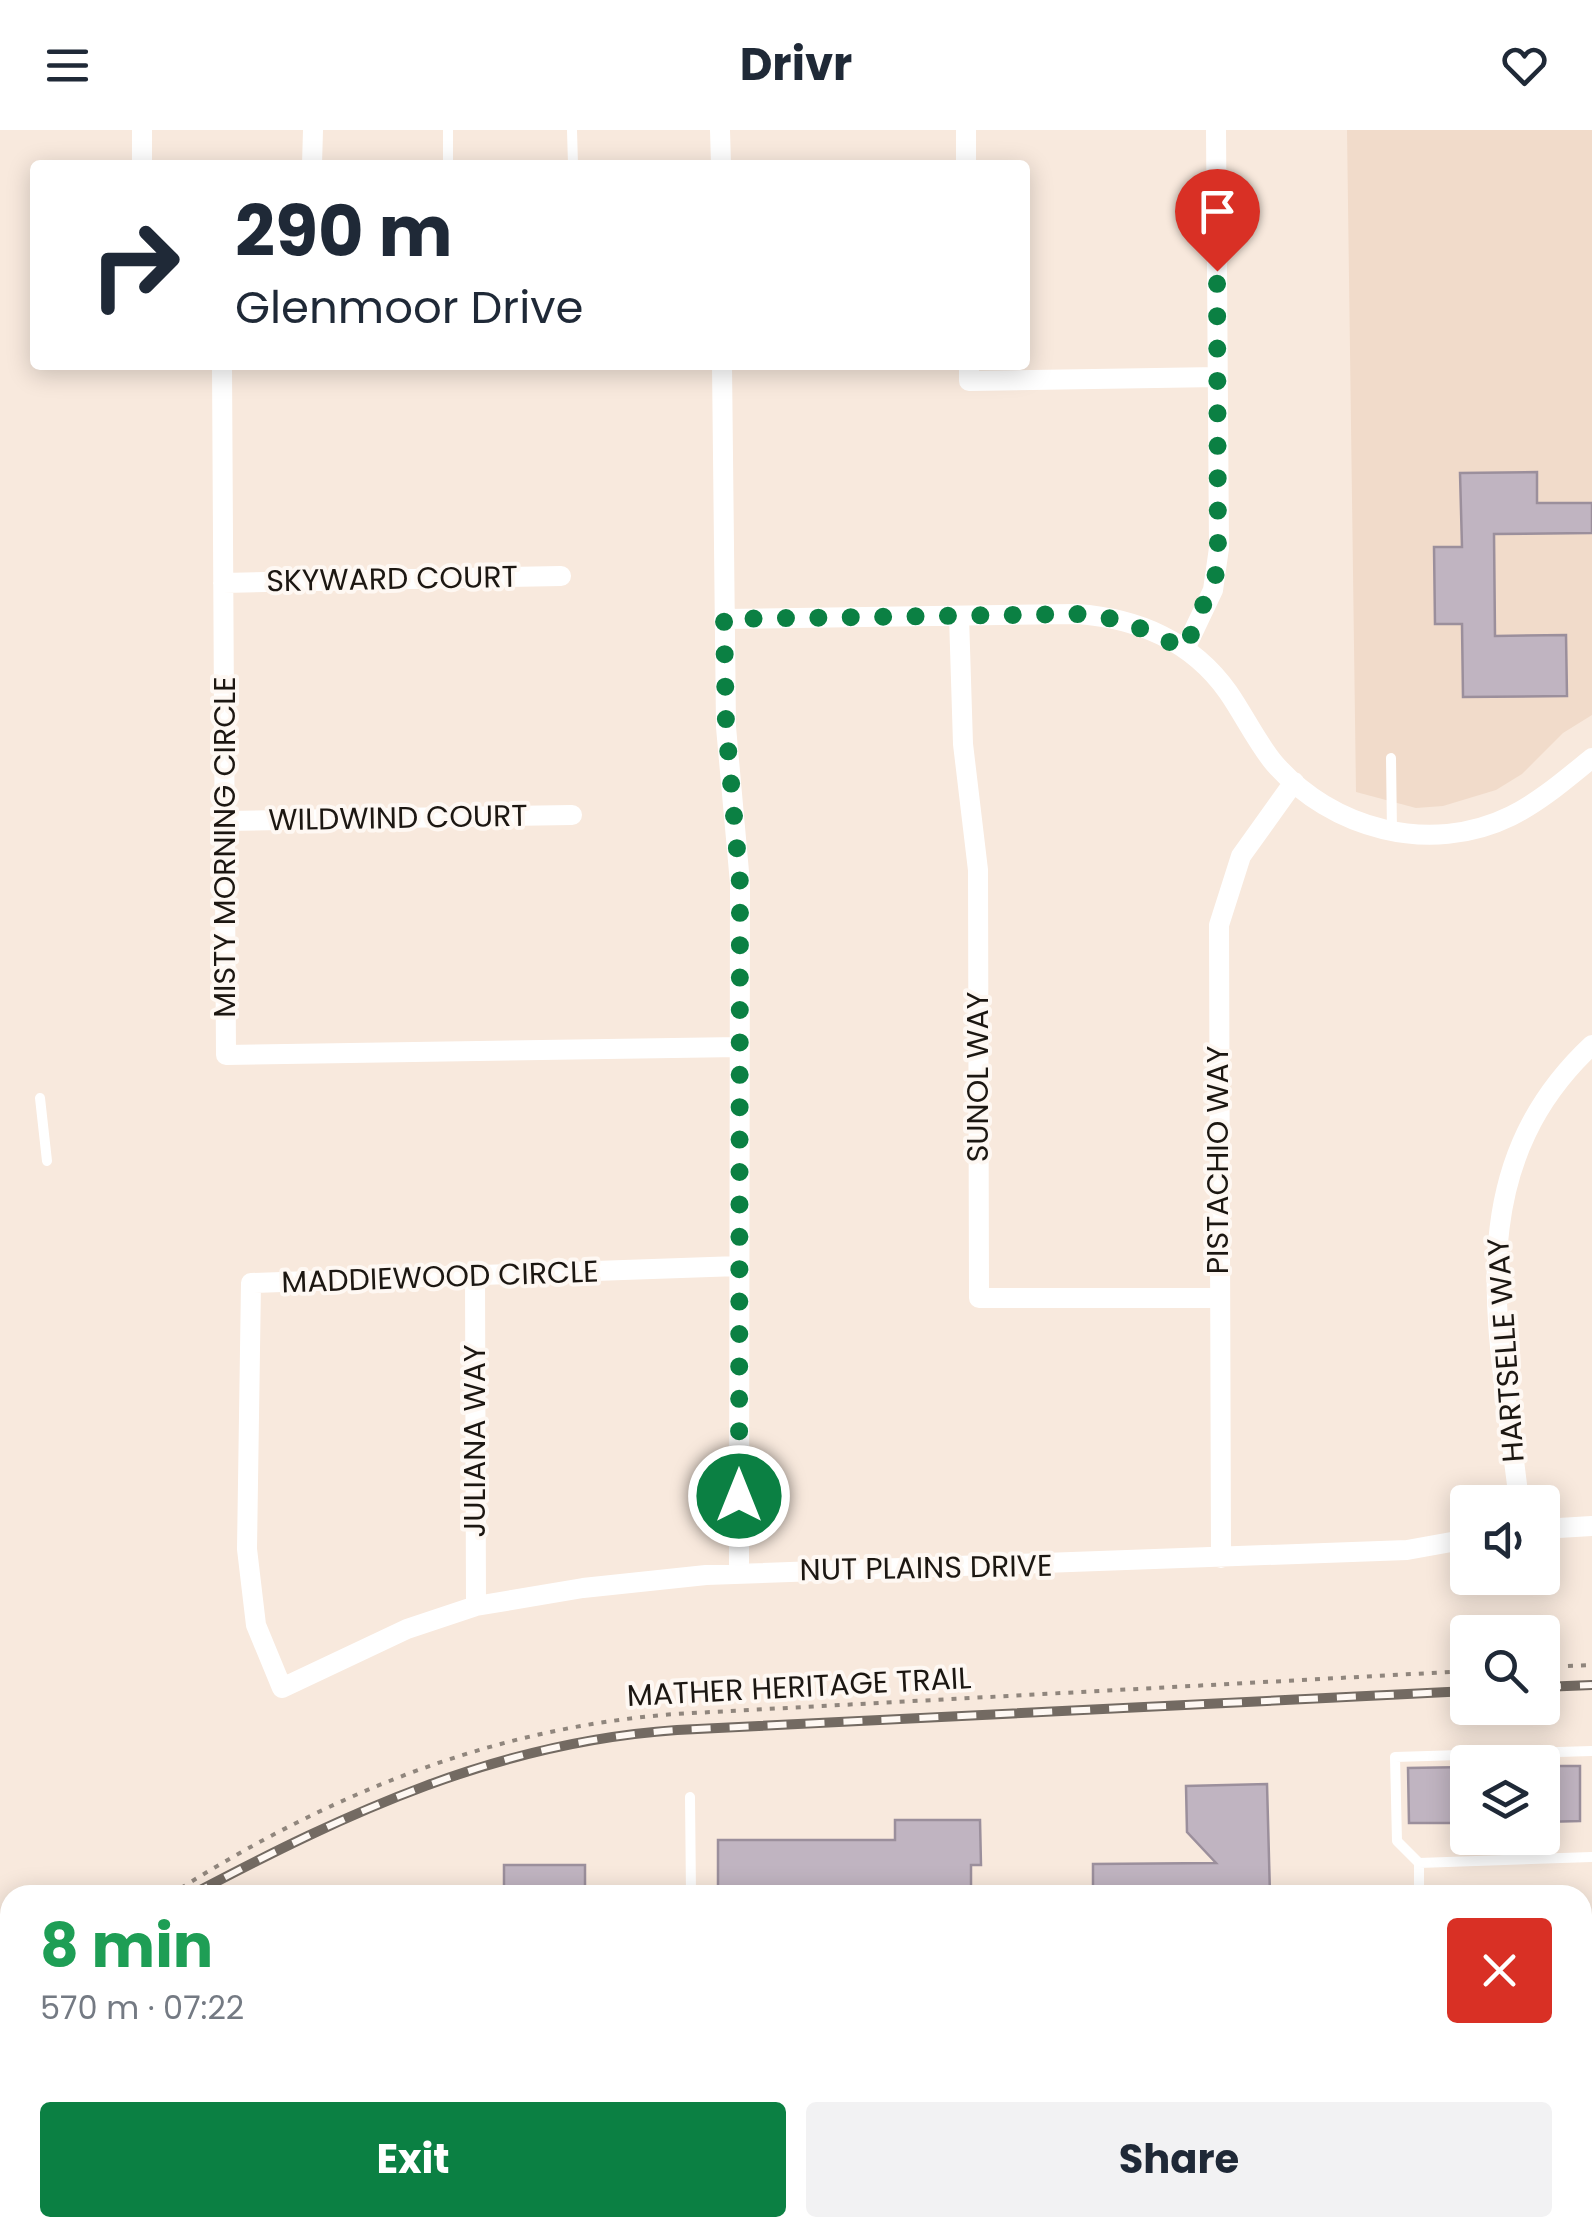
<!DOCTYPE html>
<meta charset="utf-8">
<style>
body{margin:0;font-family:Poppins,sans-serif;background:#f2f2f3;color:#1f2937;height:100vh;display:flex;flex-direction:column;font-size:38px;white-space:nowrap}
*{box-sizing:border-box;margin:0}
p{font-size:32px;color:#747a83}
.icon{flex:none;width:55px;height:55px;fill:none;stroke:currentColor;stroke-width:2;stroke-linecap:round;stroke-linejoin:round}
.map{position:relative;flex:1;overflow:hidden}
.panel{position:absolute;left:0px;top:1755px;width:1592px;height:352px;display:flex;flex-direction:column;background:#fff;border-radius:30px 30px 0 0;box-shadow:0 5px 25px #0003}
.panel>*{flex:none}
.top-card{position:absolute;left:30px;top:30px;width:1000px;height:210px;border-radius:10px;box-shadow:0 5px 25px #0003;background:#fff;color:#1f2937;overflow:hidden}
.controls{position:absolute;left:1450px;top:1355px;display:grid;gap:20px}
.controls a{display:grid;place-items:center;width:110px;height:110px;border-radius:10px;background:#fff;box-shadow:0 5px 25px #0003;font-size:50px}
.pin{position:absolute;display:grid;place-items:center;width:85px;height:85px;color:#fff;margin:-102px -42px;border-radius:50% 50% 50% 0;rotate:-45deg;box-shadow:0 0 10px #0007}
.pin .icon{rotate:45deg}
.me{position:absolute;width:110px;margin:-55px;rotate:0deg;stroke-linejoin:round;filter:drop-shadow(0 0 8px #0008)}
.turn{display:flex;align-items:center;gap:35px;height:210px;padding:0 40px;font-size:45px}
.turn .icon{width:130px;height:130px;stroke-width:2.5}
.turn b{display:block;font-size:70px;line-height:85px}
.round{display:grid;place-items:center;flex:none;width:105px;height:105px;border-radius:10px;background:#f2f2f3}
.head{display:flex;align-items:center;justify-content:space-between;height:170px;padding:0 40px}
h1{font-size:60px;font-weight:700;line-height:75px;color:#1e9e55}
.primary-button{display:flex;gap:20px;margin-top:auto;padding:20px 40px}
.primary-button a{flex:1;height:115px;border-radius:10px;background:#0b8043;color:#fff;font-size:40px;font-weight:700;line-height:115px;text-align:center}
.primary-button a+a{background:#f2f2f3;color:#1f2937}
header{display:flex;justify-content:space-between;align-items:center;height:130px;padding:0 40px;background:#fff;font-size:45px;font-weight:700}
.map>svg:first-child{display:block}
.built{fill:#f1dbca}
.building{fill:#c0b4c1;stroke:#9b8f9c;stroke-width:2.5}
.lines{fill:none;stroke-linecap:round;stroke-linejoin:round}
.path{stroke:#90867d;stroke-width:4;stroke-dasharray:5 8;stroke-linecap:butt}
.lane{stroke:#fff;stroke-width:10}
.street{stroke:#fff;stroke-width:20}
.secondary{stroke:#f0e4c7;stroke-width:28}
.rail-casing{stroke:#736a62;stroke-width:10}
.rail{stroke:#fef8f3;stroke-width:6;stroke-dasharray:19;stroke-linecap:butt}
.route{stroke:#0b8043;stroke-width:18;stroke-dasharray:0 32.4}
.labels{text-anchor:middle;stroke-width:8;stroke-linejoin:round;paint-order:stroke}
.street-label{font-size:30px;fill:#1c1712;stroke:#fef8f3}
</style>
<header><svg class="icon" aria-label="menu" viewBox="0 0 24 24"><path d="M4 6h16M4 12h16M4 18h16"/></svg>Drivr<svg class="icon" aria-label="heart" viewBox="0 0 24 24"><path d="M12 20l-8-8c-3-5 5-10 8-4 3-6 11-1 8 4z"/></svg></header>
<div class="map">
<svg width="1592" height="2107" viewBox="0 0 1592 2107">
<rect width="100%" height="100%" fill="#f8e9dd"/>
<path class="built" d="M1347,0H1592V585L1563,603L1522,644L1496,660L1443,676L1416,678L1356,662Z"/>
<path class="building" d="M1537,342V373H1592V403L1494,404L1495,506L1566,505L1567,566L1463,567L1462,494H1435L1434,417H1462L1460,343Z
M1542,1636H1580V1691L1542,1692Z
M1468,1637V1693H1409L1408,1638Z
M1267,1654L1270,1765H1093V1734L1216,1733L1187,1702L1186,1656Z
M895,1690H980L981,1735H971V1765H718V1710H895Z
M504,1735H585V1765H504Z"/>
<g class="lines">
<path class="path" d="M1542,1537L1592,1535
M170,1765C325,1666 490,1598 675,1584L1468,1541
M0,1878L10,1864"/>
<path class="lane" d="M448,0V35
M572,0L573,35
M1391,628L1392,701
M40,968L47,1031
M1592,1621L1395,1627L1397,1711L1419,1733L1592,1727
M690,1667L691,1765
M1419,1765V1733
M1582,1839H1592
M1582,1964L1592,1963
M0,1976L10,1960
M0,2032L10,2049
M39,2098L45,2107
M690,2098L691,2107
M905,2098V2107
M1040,2098V2107
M433,2107L436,2098
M1389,2107V2098"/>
<path class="street" d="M142,0V35
M720,0L721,35
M966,0V35
M312,35L313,0
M222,235L226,925L739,917
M722,235L726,597L740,753L739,1443
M969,235V251L1218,247
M223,453L561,446
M959,486L963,614L978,740L979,1168H1219
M724,489L1077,484C1137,488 1192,511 1228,562C1244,585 1256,611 1274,633C1331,699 1430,726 1511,686C1541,671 1566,649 1592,628
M1185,519L1213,460L1219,418L1216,0
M225,691L572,685
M739,1136L251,1153L247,1419L256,1495L282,1558L407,1499L476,1476L583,1458L706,1445L1407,1420L1468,1409
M475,1145L476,1476
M1519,1372C1501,1207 1454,1044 1592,915
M1542,1399L1592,1396
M1221,1428L1219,795L1241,726L1294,652"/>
<path class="secondary" d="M0,1916L10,1924
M337,2098L379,2107"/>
<g class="rail-casing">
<path id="rail" d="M1542,1557L1592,1555
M191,1765C348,1682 498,1612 677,1600L1468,1561
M0,1918L10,1904"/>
</g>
<use href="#rail" class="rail"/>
</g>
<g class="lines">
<path class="route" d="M739,1366L740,753L726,596L724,489L1077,484L1122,490L1185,519L1218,439L1217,141"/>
</g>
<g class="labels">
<g class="street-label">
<text transform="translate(392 449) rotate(-1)" y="10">SKYWARD COURT</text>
<text transform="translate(398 688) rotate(-1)" y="10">WILDWIND COURT</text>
<text transform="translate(225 717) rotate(-90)" y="10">MISTY MORNING CIRCLE</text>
<text transform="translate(978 947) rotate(-90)" y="10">SUNOL WAY</text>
<text transform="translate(1218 1030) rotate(-90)" y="10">PISTACHIO WAY</text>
<text transform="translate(440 1147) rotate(-2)" y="10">MADDIEWOOD CIRCLE</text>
<text transform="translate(1506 1220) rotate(-94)" y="10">HARTSELLE WAY</text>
<text transform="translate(475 1311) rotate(-90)" y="10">JULIANA WAY</text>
<text transform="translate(926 1438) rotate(-1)" y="10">NUT PLAINS DRIVE</text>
<text transform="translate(799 1557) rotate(-3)" y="10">MATHER HERITAGE TRAIL</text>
</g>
</g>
</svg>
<div class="controls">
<a><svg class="icon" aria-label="sound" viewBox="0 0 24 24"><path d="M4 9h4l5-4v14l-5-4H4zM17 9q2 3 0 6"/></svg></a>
<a><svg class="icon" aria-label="search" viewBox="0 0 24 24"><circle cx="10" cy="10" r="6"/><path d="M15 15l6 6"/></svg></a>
<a><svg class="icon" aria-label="layers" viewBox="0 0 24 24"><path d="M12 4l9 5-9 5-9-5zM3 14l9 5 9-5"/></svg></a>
</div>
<div class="pin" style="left:1217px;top:141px;background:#d93025"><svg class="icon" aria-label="arrive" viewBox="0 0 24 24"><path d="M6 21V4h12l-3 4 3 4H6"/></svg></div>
<svg class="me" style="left:739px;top:1366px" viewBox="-20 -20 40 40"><circle r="17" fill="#0b8043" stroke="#fff" stroke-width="3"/><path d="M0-11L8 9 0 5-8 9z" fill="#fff"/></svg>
<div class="top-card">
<div class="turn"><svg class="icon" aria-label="right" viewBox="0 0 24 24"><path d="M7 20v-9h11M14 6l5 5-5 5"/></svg><div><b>290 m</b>Glenmoor Drive</div></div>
</div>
<section class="panel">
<div class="head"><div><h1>8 min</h1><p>570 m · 07:22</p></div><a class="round" style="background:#d93025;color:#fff"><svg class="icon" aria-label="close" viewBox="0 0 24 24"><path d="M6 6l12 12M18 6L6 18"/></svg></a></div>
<div class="primary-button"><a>Exit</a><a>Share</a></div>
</section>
</div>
